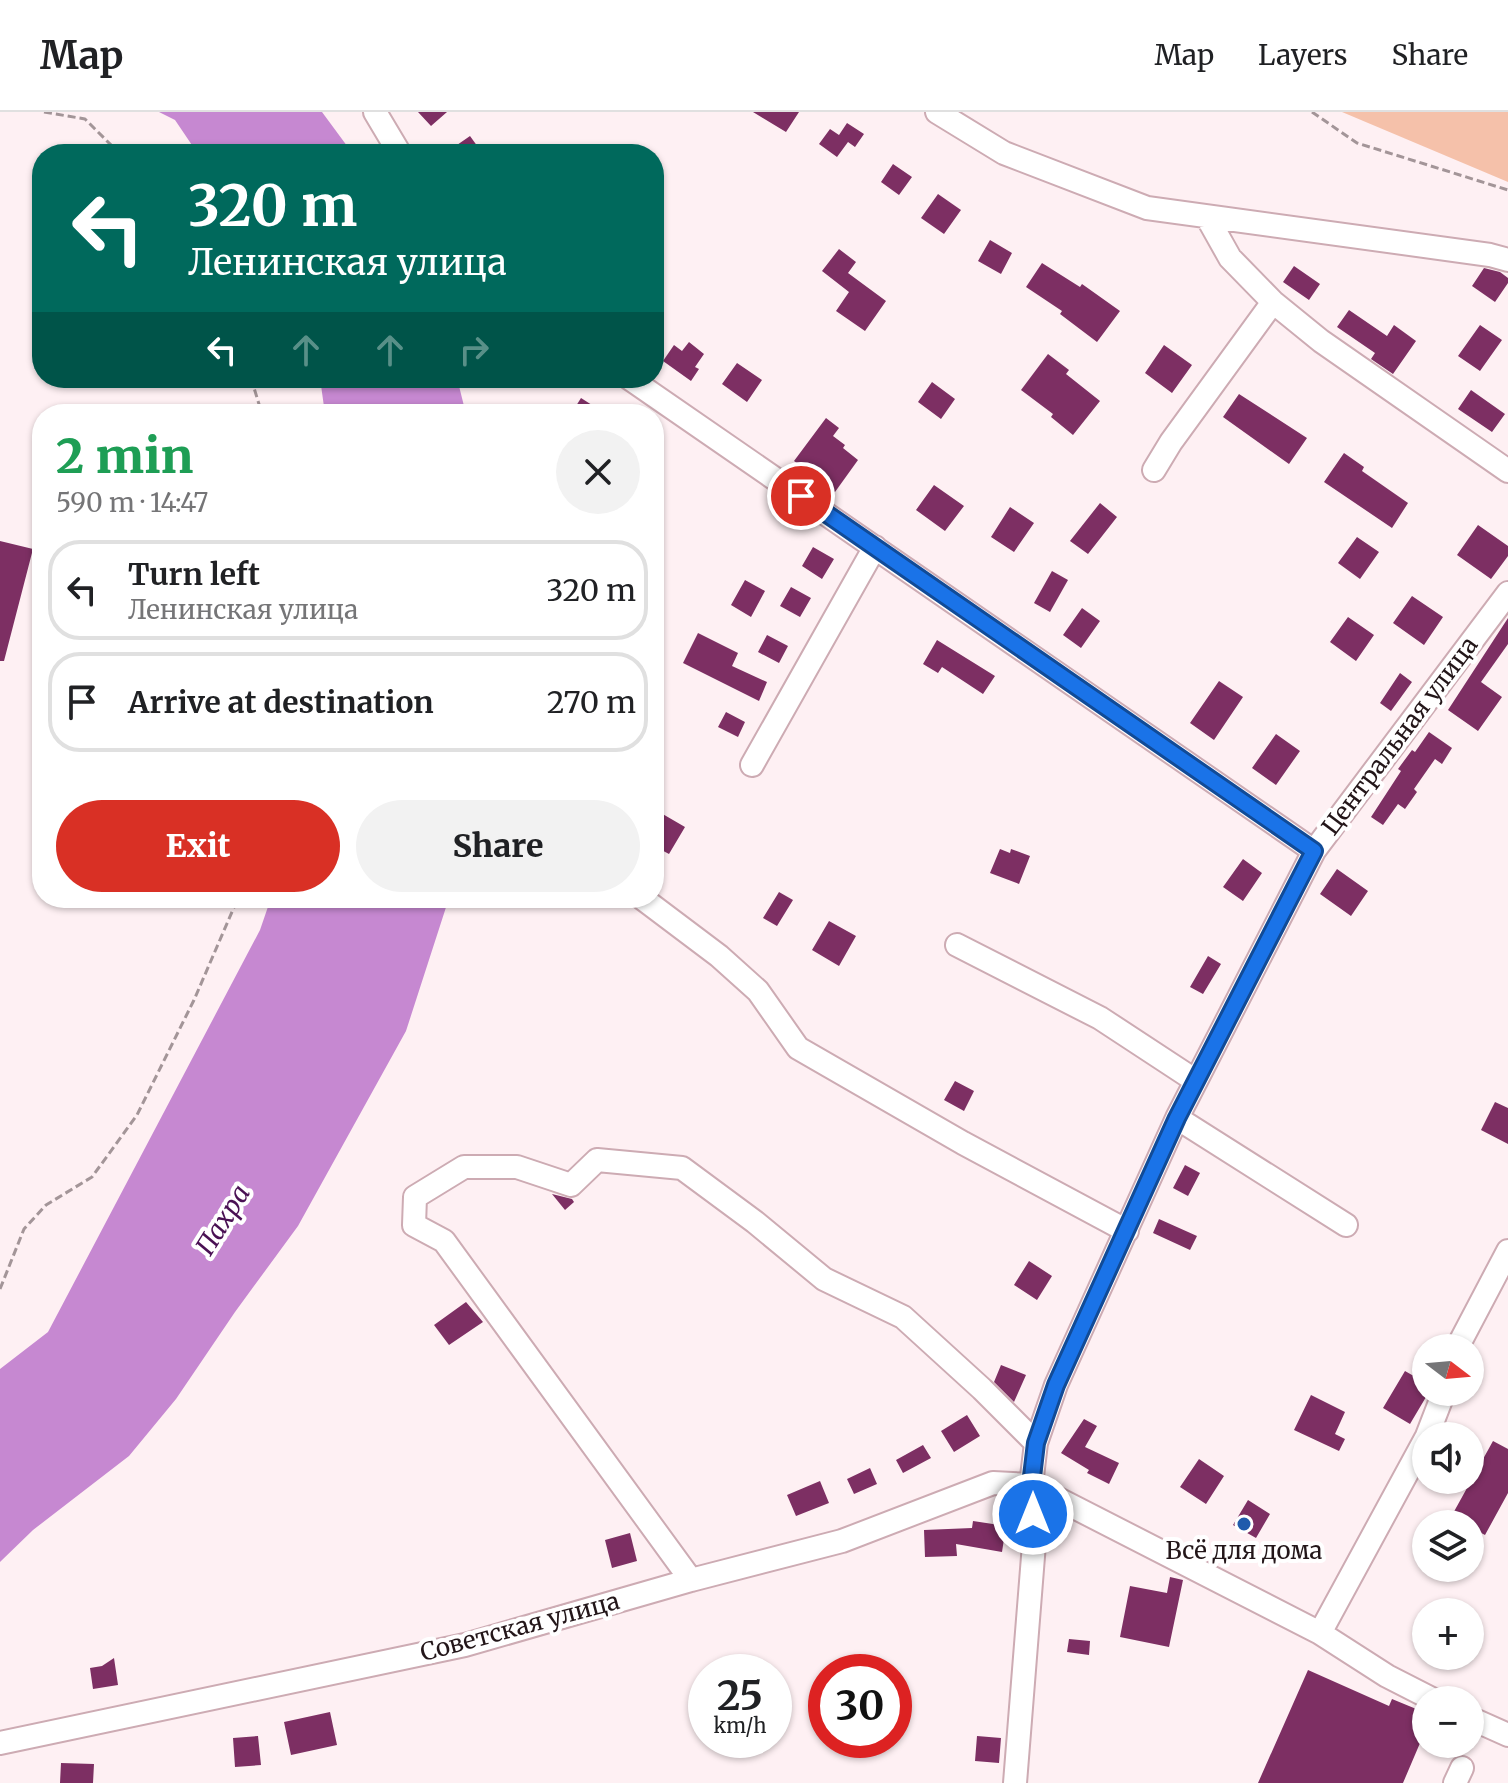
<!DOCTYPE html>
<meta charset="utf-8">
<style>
body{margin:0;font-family:Merriweather,serif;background:#f2f2f2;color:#202124;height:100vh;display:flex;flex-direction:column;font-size:30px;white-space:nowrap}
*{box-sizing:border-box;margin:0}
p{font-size:26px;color:#757577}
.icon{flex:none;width:44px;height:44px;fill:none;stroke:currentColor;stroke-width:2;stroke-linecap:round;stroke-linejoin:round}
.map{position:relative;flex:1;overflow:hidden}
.side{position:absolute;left:32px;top:292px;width:632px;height:504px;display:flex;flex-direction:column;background:#fff;border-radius:32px;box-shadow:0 2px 6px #0004}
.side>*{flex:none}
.guide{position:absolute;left:32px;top:32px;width:632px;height:244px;border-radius:32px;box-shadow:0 2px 6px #0004;background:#00695c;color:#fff;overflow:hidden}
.needle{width:52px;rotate:106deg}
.tools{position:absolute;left:1412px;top:1222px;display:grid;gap:16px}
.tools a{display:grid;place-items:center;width:72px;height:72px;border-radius:50%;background:#fff;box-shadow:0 2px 6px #0004;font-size:40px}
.speed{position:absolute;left:688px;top:1542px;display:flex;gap:16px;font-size:40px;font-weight:700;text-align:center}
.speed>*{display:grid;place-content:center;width:104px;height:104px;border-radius:50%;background:#fff;box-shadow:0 2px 6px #0004;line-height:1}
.speed small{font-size:20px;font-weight:400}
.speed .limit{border:12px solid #d22;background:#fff;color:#111}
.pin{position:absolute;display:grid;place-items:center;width:68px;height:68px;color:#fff;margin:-34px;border:4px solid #fff;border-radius:50%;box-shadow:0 2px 8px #0007}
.me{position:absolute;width:88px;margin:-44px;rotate:0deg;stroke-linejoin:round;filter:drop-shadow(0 0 6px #0008)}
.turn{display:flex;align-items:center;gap:28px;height:168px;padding:0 24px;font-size:36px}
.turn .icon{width:104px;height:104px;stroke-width:2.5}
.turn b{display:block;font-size:56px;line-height:68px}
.lanes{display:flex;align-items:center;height:76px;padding:0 24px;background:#0003;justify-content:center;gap:40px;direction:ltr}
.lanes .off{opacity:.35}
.round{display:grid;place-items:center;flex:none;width:84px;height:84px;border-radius:42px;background:#f2f2f2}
.head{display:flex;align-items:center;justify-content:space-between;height:136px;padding:0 24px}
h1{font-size:48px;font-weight:800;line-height:60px;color:#1e9e55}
.cta{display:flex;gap:16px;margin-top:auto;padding:16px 24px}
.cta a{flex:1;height:92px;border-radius:48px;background:#d93025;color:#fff;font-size:32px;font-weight:800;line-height:92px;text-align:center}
.cta a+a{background:#f2f2f2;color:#202124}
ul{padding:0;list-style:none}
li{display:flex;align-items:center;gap:24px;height:100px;margin:0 16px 12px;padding:0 8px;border:4px solid #e0e0e0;border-radius:32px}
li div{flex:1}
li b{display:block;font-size:30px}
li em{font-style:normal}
header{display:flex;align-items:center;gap:48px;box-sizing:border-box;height:112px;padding:0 40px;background:#fff;border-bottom:2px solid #e0e0e0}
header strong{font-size:38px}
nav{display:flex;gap:44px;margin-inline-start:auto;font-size:28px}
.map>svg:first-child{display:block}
.green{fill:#f5c1aa}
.water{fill:#c688d1}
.building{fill:#7d2f63}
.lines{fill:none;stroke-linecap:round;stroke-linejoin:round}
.minor-casing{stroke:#cdabb3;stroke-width:26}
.path{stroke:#a39598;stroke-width:3;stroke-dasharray:8 4;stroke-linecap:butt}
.minor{stroke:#fff;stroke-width:22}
.route-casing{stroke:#114b97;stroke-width:20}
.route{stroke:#1a73e8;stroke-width:14}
.poi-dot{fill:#205bac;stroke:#fff;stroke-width:3}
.labels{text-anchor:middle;stroke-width:8;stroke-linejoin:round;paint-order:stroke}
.street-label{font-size:24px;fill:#231619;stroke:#fff}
.poi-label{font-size:24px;fill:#231619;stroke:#fff}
.water-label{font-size:26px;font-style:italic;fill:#491053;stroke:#fff}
</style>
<header>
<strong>Map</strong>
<nav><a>Map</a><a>Layers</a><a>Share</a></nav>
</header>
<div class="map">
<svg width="1508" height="1671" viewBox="0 0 1508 1671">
<rect width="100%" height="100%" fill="#fef0f3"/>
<path class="green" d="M1342,0H1508V70Z"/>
<path class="water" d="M159,0H322L353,42H198L175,8Z
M320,266H457L466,302H325Z
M271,786H449L406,919L298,1114L235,1200L176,1287L129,1344L33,1418L0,1450V1257L48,1220L260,818Z"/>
<path class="building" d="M418,0H447L431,14Z
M753,0H799L786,20Z
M847,11L864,22L855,35L848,30L837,45L819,32L830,17L839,23Z
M470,24L483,42H444Z
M893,52L912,65L899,83L881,70Z
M938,82L961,98L944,122L921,106Z
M990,128L1012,141L1001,162L978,149Z
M839,137L856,150L848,161L886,189L865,219L836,199L849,180L822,159Z
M1042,151L1080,175L1082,172L1120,199L1097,230L1060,202L1062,199L1026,175Z
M1294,154L1320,172L1309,188L1283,170Z
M1484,156L1500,160L1508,166V171L1495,190L1472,174Z
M1349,198L1387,224L1394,213L1416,229L1393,262L1371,247L1375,241L1337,215Z
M1480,213L1502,228L1480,259L1458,244Z
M689,230L704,242L695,255L699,257L691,269L663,249L674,233L682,239Z
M1164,233L1192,253L1172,281L1145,261Z
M1048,242L1069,258L1066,262L1100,289L1073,323L1051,305L1053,302L1021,278Z
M737,251L762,268L747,290L722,272Z
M932,270L955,287L941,307L918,290Z
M1471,278L1505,302L1492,320L1458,297Z
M1239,282L1307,326L1289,352L1223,305Z
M581,286L606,302H571Z
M826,306L839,316L833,324L845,333L843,336L858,348L835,380L794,349Z
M1344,341L1364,355L1362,359L1408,391L1392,416L1324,370Z
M934,373L964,394L945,419L916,398Z
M1100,391L1117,405L1088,442L1070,429Z
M1010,395L1034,411L1014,440L991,425Z
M1478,413L1508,434V444L1491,467L1457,443Z
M1357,425L1379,440L1360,467L1338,451Z
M0,429L33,437L4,549H0Z
M813,435L834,447L822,467L802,454Z
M1052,459L1068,468L1050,500L1034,491Z
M745,468L765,479L751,505L731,493Z
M791,475L811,486L800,505L780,494Z
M1412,484L1443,505L1424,533L1393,511Z
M1082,496L1100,509L1081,536L1063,523Z
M1348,505L1374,523L1356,549L1330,530Z
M1508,506V532L1481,570L1502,585L1478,619L1448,598Z
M698,521L738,541L732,554L767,570L759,589L683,551Z
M767,523L788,534L779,551L758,540Z
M937,528L995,564L983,582L942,555L938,561L923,552Z
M1400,561L1412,570L1391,599L1380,591Z
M1219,569L1243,585L1214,628L1190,611Z
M726,600L745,610L738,625L718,615Z
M1429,620L1452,636L1442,652L1435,647L1414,677L1417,680L1405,697L1398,692L1383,713L1371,705L1401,659L1398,657L1412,638L1415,640Z
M1276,622L1300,639L1276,673L1252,656Z
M654,697L685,715L669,742L654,734Z
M1000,737L1010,741L1011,737L1030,744L1019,772L990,761Z
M1243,747L1262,761L1243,789L1223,775Z
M1337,757L1368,779L1351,804L1320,782Z
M779,780L793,788L777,814L763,806Z
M829,809L856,824L839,854L812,838Z
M1208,844L1221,852L1203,882L1190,875Z
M955,969L974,979L964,999L944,988Z
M1495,990L1508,996V1032L1481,1018Z
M1185,1053L1200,1061L1188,1084L1173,1076Z
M552,1082L572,1087L574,1090L565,1098Z
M1159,1107L1197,1124L1190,1138L1153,1121Z
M1029,1149L1052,1164L1037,1188L1014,1173Z
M466,1190L483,1210L449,1233L434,1213Z
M1001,1253L1026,1263L1014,1290L994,1270Z
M1405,1259L1426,1271V1285L1410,1312L1383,1296Z
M1311,1283L1345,1300L1335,1322L1345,1327L1339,1339L1294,1318Z
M967,1303L980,1324L954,1340L941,1319Z
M1084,1307L1097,1314L1085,1335L1119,1351L1109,1372L1087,1361L1089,1358L1061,1341Z
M1493,1329L1508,1337V1381L1485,1423L1470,1415V1412L1451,1405Z
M923,1333L931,1346L903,1361L896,1348Z
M1199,1347L1224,1364L1206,1392L1180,1375Z
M870,1356L877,1372L854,1382L847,1367Z
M820,1369L829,1391L796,1404L787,1383Z
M1248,1388L1270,1402L1256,1426L1233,1413Z
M973,1409L1006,1414L1002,1440L956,1432L957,1444L925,1445L924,1418L972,1416Z
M630,1421L637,1449L612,1456L605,1428Z
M1170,1465L1183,1468L1169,1535L1120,1525L1130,1474L1167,1481Z
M1069,1527L1090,1529L1089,1543L1067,1540Z
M114,1546L118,1573L93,1577L90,1556L102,1554Z
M1308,1558L1389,1594L1392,1587L1426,1601V1617L1403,1671H1258Z
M330,1600L337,1633L291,1643L284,1610Z
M258,1624L261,1653L235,1655L233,1626Z
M977,1624L1001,1626L999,1651L975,1649Z
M61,1651L94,1652L93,1671H60Z"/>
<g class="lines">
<g class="minor-casing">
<path id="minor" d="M375,0L400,42
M937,0L1004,41L1147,96L1490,143L1508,148
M1207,105L1230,146L1273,190L1321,229L1508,359
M629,266L1314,739
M1154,358L1171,330L1273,190
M752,653L875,435
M642,786L719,844L758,879L798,936L963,1031L1127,1119
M957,833L1100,906L1196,969
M1177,1006L1346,1113
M1457,1236L1508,1139
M1427,1324L1444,1280
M691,1468L444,1129L414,1113L415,1085L464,1055H517L571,1073L597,1048L682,1056L755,1110L824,1167L903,1205L982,1277L1036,1331
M1320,1521L1426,1326
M1470,1606L1508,1623
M0,1631L465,1533L691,1468L842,1429L993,1371L1031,1373L1320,1521L1387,1564L1434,1588
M1015,1671L1034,1432L1031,1373L1036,1331L1056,1273L1177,1006L1314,739L1508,481
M1455,1671L1462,1656"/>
</g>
<path class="path" d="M44,0L85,7L120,42
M1312,0L1357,31L1508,78
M251,266L262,302
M0,1177L24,1117L46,1093L92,1065L137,1003L194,888L238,786"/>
<use href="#minor" class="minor"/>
</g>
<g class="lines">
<g class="route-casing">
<path id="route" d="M801,384L1314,739L1177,1006L1056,1273L1036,1331L1031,1373L1033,1402"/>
</g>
<use href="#route" class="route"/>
</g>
<circle class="poi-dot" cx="1244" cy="1412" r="8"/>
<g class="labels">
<g class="street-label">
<text transform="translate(1400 624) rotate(-53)" y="8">Центральная улица</text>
<text transform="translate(520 1515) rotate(-15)" y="8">Советская улица</text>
</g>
<g class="poi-label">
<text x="1244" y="1447">Всё для дома</text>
</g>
<g class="water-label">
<text transform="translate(223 1108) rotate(-58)" y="9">Пахра</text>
</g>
</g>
</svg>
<div class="tools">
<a><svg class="needle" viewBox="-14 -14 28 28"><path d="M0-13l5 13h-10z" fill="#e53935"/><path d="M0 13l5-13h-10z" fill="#757577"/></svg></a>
<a><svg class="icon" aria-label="sound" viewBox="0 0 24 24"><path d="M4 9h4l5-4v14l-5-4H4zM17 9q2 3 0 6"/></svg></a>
<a><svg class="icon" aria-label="layers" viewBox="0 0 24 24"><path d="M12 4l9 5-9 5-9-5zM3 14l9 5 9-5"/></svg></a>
<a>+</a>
<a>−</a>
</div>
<div class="speed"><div>25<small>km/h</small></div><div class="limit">30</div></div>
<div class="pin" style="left:801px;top:384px;background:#d93025"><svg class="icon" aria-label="arrive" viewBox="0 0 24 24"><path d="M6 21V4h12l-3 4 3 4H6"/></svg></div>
<svg class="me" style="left:1033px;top:1402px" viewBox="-20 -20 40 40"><circle r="17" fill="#1a73e8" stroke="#fff" stroke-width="3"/><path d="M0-11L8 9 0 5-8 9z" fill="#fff"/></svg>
<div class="guide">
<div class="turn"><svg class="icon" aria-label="left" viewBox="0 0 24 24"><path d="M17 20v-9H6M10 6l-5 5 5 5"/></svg><div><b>320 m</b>Ленинская улица</div></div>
<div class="lanes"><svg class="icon" aria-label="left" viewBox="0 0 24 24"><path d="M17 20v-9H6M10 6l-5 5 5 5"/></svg><svg class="icon off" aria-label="ahead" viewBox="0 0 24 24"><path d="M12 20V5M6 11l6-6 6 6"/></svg><svg class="icon off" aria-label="ahead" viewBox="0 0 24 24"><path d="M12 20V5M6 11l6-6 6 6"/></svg><svg class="icon off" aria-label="right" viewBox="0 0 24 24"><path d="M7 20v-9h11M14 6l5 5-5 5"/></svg></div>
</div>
<section class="side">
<div class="head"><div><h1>2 min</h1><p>590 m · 14:47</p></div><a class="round"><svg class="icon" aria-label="close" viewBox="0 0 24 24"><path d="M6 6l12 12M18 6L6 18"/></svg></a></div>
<ul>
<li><svg class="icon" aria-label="left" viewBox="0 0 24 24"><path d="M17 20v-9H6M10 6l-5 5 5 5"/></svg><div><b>Turn left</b><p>Ленинская улица</p></div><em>320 m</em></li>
<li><svg class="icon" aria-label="arrive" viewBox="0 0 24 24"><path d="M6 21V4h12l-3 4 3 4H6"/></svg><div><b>Arrive at destination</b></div><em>270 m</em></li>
</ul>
<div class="cta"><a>Exit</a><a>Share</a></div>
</section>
</div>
